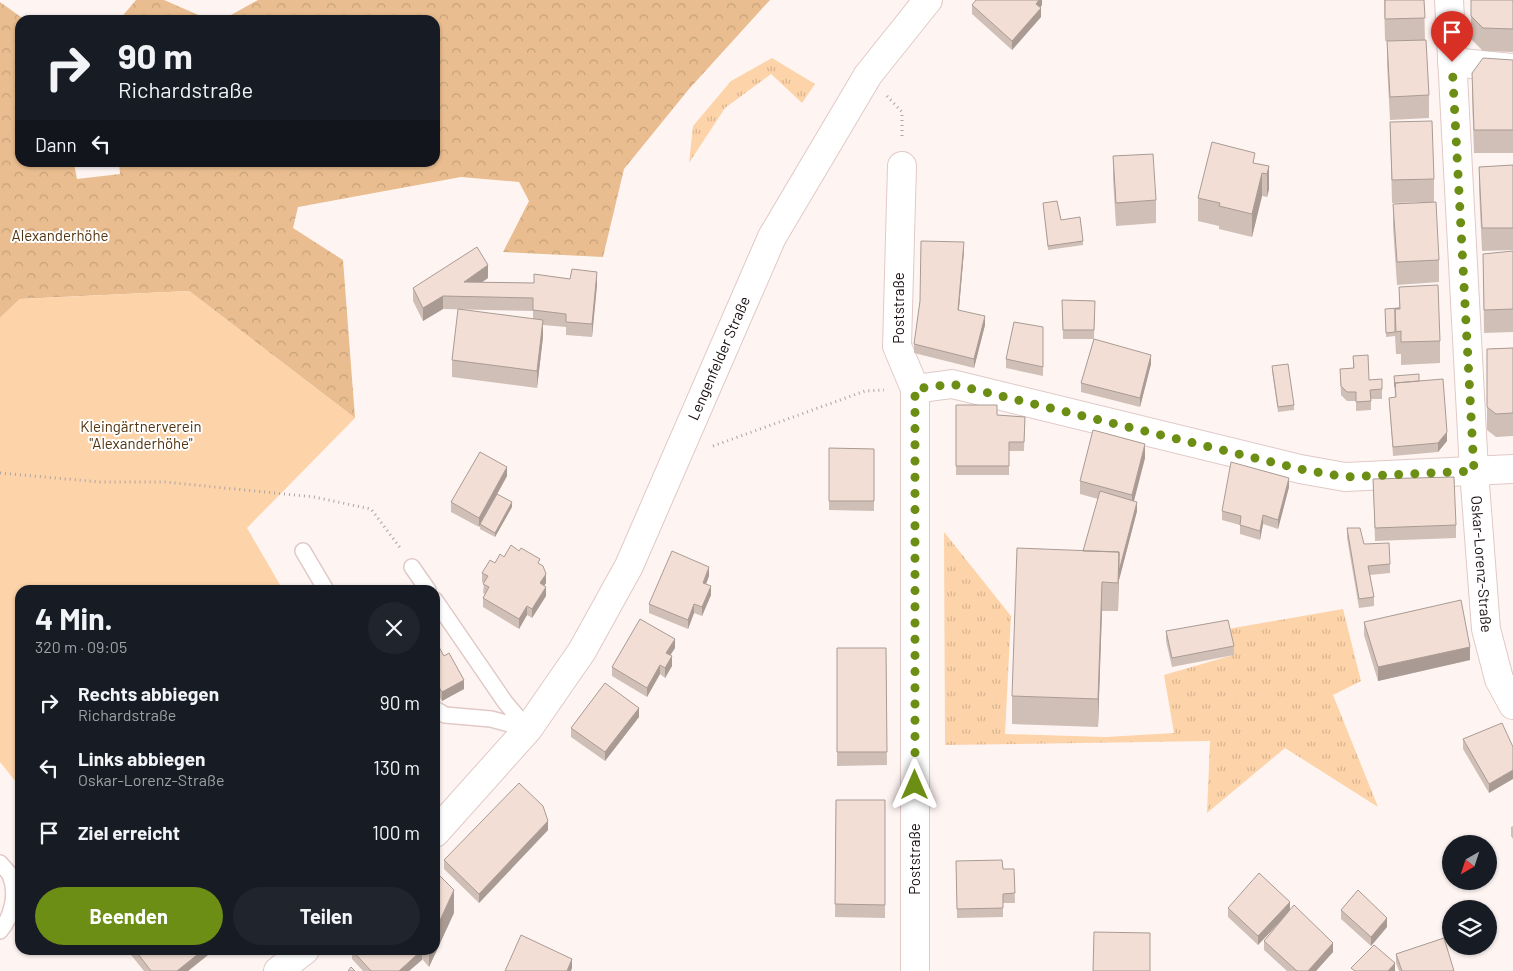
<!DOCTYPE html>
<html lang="de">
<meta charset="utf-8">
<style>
body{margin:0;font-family:Barlow,sans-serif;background:#20242c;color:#f1f3f6;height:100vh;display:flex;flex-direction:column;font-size:19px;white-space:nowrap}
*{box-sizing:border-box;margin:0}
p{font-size:16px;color:#9ea1a6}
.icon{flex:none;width:28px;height:28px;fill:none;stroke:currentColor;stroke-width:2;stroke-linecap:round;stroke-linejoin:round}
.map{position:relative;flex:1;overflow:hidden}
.sheet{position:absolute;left:15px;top:585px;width:425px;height:370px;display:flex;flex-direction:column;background:#171b24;border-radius:15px;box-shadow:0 1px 4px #0004}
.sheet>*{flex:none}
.hud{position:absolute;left:15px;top:15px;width:425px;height:152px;border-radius:15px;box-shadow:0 1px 4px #0004;background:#171b24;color:#f1f3f6;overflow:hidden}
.needle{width:32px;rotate:219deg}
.fabs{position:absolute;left:1442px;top:835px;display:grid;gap:10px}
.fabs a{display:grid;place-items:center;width:55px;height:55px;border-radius:50%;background:#171b24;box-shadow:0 1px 4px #0004;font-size:25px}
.pin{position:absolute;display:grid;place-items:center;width:42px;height:42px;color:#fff;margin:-51px -21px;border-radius:50% 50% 50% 0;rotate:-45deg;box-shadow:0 0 5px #0007}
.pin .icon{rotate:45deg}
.me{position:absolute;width:55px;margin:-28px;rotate:0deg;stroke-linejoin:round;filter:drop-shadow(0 0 4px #0008)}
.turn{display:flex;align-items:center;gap:18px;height:105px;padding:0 20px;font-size:22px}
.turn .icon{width:65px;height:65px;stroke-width:2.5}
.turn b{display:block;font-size:35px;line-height:42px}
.then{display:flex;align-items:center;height:48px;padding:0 20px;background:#0003;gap:10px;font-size:19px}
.round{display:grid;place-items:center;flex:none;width:52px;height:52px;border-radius:26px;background:#20242c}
.summary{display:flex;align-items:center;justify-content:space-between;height:85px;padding:0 20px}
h1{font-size:30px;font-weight:700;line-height:38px}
.button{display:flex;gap:10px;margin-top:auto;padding:10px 20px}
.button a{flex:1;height:58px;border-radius:30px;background:#6c8e14;color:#fff;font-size:20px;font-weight:700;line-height:58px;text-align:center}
.button a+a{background:#20242c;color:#f1f3f6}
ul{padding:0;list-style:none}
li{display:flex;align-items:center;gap:15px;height:65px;padding:0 20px}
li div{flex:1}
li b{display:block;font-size:19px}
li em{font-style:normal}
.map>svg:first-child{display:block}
.grass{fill:url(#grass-tufts)}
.forest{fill:url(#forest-crowns)}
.garden{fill:#fdd3a9}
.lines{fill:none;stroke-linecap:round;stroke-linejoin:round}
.lane-casing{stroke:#e0c9c6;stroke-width:18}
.street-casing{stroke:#e0c9c6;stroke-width:30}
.secondary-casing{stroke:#e0c9c6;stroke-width:30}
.path{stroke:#ada4a2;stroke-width:3;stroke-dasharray:1 4;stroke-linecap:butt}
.lane{stroke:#fff;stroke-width:15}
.street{stroke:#fff;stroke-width:28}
.secondary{stroke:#fff;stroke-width:28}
.wall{fill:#d0bfb6}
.shaded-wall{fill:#a99b94}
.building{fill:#f2ded4;stroke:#a99b94}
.route{stroke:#6c8e14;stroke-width:9;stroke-dasharray:0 16.2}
.labels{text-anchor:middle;stroke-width:4;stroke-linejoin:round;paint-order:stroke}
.park-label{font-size:15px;fill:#523410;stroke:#fff}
.street-label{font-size:15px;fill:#170f0e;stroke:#fff}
</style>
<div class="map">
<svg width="1513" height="971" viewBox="0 0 1513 971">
<defs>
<pattern id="grass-tufts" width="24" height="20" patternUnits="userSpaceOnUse" patternTransform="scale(1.25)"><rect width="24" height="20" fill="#fdd3a9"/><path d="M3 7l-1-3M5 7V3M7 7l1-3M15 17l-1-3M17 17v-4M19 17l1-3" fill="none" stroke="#d8b490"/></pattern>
<pattern id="forest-crowns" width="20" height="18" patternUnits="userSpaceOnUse" patternTransform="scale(1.25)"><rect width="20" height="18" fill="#e9bd8f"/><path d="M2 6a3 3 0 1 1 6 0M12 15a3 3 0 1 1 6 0" fill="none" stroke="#c7a17a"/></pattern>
</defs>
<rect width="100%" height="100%" fill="#fef5f3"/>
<path class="grass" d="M772,58L815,84L802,103L771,74L725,108L689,163L693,126L731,81Z
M944,532L1011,616L1005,734L1106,737L1174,733L1164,675L1233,655L1228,629L1343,609L1361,681L1333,695L1378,807L1285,748L1207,813L1210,741L945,745Z"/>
<path class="forest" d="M136,0H164L210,20H119Z
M258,0H770L689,89L624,169L603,257L503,252L529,201L519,182L461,177L298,207L293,228L343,260L355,418L189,291L20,299L0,318V2L25,20H20V162L74,163L77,179L120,174L119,162H435V20H222Z"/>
<path class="garden" d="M189,291L355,418L247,528L283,590H20V787L0,762V318L20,299Z"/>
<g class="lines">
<g class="lane-casing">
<path id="lane" d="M303,551L326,590
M412,567L428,590
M435,600L505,702L528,729L491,719L445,715L435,709
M0,863C3,867 8,871 10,875C18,893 12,917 0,931"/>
</g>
<g class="street-casing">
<g id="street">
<path id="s1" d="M1449,0L1474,471L1486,629L1499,679L1513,705"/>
<path d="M1452,62L1513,68"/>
<path d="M902,166L897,346L915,389V971"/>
<path d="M915,389L952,384L1300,469L1345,477L1513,469"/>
</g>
</g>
<g class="secondary-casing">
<g id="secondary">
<path id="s2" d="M435,833L528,729L582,651L629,566L772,237L868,75L928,0"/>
<path d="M278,971L305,950"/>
</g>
</g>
<path class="path" d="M887,96L902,112V138
M713,446L865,391L884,390
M0,473L100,482H165L314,497L371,509L401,549"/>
<use href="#lane" class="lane"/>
<use href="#street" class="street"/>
<use href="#secondary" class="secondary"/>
</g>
<path class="wall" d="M1042,0V5L1040,8L1041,17L1012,50L972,14V5Z
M1384,0H1424L1425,40L1429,95V118L1390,120L1387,64V41H1391H1385Z
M1513,0V52L1483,51L1471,39V16Z
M1513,60V153H1474L1472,96V73Z
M1390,122L1434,179V202L1439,260V282L1397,285L1393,227V204L1433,202L1392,203Z
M1113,156L1156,200V223L1116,226L1113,179Z
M1255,163L1269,166V189L1267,197L1262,196L1252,237L1219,229V226L1198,221V198Z
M1513,165V250L1482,251L1479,190V167Z
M1043,203L1083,241V245L1048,250Z
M964,251L959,310L985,325L974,368L914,353V344Z
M1513,251V332L1484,333L1483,254Z
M534,274L597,285L592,337L566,335V327L543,325V337L537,388L452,377V360L533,319V311L443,309L423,321L413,301V288L488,278L482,282L534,283Z
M1399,287L1440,341V363L1401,365V354H1396L1395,336L1386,337L1385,309L1399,308Z
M1062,300L1095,301L1094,339L1151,364L1140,407L1081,392V383L1094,339H1063Z
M1043,327V376L1006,368V359Z
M1513,348V436L1496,437L1487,430V349Z
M1353,356L1369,380L1382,389V399H1371V410L1356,411V401H1347L1341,395L1340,369L1353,368Z
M1272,366L1294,405V410L1278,412L1272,371Z
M1394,376L1419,381L1447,441L1438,452L1393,456L1389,398H1395Z
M956,405L997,415L1025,417L1024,451H1009V475H956Z
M829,448L874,449V511L829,510Z
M1145,458L1134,501L1137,511L1119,580L1118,611H1102L1098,727L1012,724V696L1083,551L1098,499L1080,494V481Z
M507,476L479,527L451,512V502Z
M1373,479L1456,525V538L1375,541Z
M1289,487L1278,529L1263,524L1260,540L1240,534V525L1222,520V511Z
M512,507L495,537L480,529V524Z
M1347,528L1364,544L1390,564V573L1370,575L1374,597V606L1359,608L1347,538Z
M504,557L540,564L546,583L544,586L546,596L532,618L527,615L519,629L483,607V598L485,594L483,593L484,583L482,582V573Z
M709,576L706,584L711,595L702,616L694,613L688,629L649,613V604Z
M1364,622L1470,660L1378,681L1364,635Z
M1166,631L1234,646V655L1172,667L1166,641Z
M675,648L670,655L672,666L665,678L660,674L647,697L612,676V667Z
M837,648H886L887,765L837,766Z
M435,649L464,689L442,701L435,690Z
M639,717L605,761L571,737V728Z
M1463,739L1513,747L1489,793L1463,749Z
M836,800H885V918L835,917Z
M1513,826V839L1511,836V827Z
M548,830L479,903L444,869V860Z
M956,861L1003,869H1014L1015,903H1003V917L957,918Z
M1228,908L1290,910L1333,952L1316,971H1287L1264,950V941L1283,918L1258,945L1228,917Z
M1341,910L1387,927L1371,946L1341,919Z
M454,913L429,967L422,959L409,971H363L352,959V950H435Z
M131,950H213V951L188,971H144L131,955Z
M1396,954L1454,971H1399L1396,963Z"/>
<path class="shaded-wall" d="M1039,0H1042V5L1036,13V4Z
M1041,8V17L1012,50V41Z
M1269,166V189L1267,197V174Z
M1262,173V196L1252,237V214Z
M964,242V251L958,319V310Z
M488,265V278L464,295V282Z
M597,272V285L592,337V324Z
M443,296V309L423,321V308Z
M985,316V325L974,368V359Z
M543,320V337L537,388V371Z
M1151,355V364L1140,407V398Z
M1447,432V441L1438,452V443Z
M1145,444V458L1132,508V495Z
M507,467V476L479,527V518Z
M1289,478V487L1278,529V520Z
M512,502V507L495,537V533Z
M1137,502V511L1119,580L1118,611L1119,552Z
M1263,515V524L1260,540V531Z
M709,567V576L703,592V583Z
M546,574V583L540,592V583Z
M1102,582V611L1098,727V699Z
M711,586V595L702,616V607Z
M546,587V596L532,618V609Z
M694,604V613L688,629V620Z
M527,606V615L519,629V619Z
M675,639V648L666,662V653Z
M1470,647V660L1378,681V667Z
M672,656V666L665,678V668Z
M660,665V674L647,697V688Z
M464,680V689L442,701V692Z
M639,708V717L605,761V752Z
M1513,770V779L1489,793V784Z
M548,821V830L479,903V894Z
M454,890V913L429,967V950H435V931Z
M1290,902V911L1258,945V936Z
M1387,918V927L1371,946V937Z
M1333,943V952L1316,971H1308Z
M203,950H213V951L188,971H177Z
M422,950V960L409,971H399Z
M572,959V968L571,971H567Z
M1395,963V971H1388Z"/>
<path class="building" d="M976,0H1039L1036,4L1041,8L1012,41L972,5Z
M1385,0H1424L1425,18L1385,19Z
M1471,0H1513V29L1483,28L1471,16Z
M1426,40L1429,95L1390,97L1387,41Z
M1483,58L1513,60V130H1474L1472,73Z
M1432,121L1434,179L1392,180L1390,122Z
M1212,142L1255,153L1253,163L1269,166L1267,174L1262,173L1252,214L1219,206L1220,203L1198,198Z
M1153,154L1156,200L1116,203L1113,156Z
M1513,165V228H1482L1479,167Z
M1057,201L1061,220L1080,217L1083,241L1048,246L1043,203Z
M1436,202L1439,260L1397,262L1393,204Z
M921,241L964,242L958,310L985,316L974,359L914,344L920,301Z
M477,247L488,265L464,282L534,283V274L570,279L572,269L597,272L592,324L566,322V314L533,310V298L443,296L423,308L413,288Z
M1513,251V309L1484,310L1483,254Z
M1438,285L1440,341L1401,342V331L1396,332L1395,309H1400L1399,287Z
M1062,300L1095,301L1094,330H1063Z
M1399,308L1395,309V332L1386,333L1385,309Z
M458,309L543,320L537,371L452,360Z
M1014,322L1043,327V367L1006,359Z
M1094,339L1151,355L1140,398L1081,383Z
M1513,348V413L1496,414L1487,407V349Z
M1368,355L1369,380L1382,379V389L1370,390L1371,401L1356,402V392H1347L1341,386L1340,369L1354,368L1353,356Z
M1288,364L1294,405L1278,407L1272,366Z
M1419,374V381L1395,383V387L1394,376Z
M1443,379L1447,432L1438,443L1393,447L1389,398L1396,397L1395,383Z
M956,405H997V415L1025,417L1024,442H1009V466H956Z
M1093,430L1145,444L1132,495L1080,481Z
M829,448L874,449V501H829Z
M480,452L507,467L479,518L451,502Z
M1231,462L1289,478L1278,520L1263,515L1260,531L1240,525L1241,516L1222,511Z
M1454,477L1456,525L1375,528L1373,479Z
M1100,491L1137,502L1119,571V552L1083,551Z
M497,494L512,502L495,533L480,524Z
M1347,528H1360L1364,544L1389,543L1390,564L1368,566L1374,597L1359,599Z
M511,545L519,551L521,548L540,559L538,563L543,566L546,574L540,583L546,587L532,609L527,606L519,619L483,598L489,587L483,584L488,576L482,573L490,560L495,563L500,554L504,557Z
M1017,548L1119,552L1118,583L1102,582L1098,699L1012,696Z
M672,551L709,567L703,583L711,586L702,607L694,604L688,620L649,604Z
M1461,600L1470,647L1378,667L1364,622Z
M640,619L675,639L666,653L672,656L665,668L660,665L647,688L612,667Z
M1228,620L1234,646L1172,658L1166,631Z
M439,647L444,656L449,653L464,680L442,692L435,681V649Z
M837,648H886L887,752H837Z
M605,683L639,708L605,752L571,728Z
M1502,723L1513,747V770L1489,784L1463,739Z
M519,783L543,806L548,821L479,894L444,860Z
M836,800H885V905L835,904Z
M1002,860L1003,869H1014L1015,893L1003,894V908L957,909L956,861Z
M435,871L454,890L435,931Z
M1259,873L1290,902L1258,936L1228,908Z
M1358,890L1387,918L1371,937L1341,910Z
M1294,905L1333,943L1308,971H1297L1264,941Z
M1094,932L1150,933V971H1093Z
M521,935L572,959L567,971H505Z
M1444,938L1454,971H1402L1396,954Z
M1374,945L1395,963L1388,971H1355L1351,968Z
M135,950H203L177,971H151Z
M352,950H422L399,971H371Z
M351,967L355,971H348Z"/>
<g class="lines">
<path class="route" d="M915,785V389L952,384L1300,469L1345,477L1474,471L1452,62"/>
</g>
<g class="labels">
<g class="park-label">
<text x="60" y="241">Alexanderhöhe</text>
<text x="141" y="432">Kleingärtnerverein<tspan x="141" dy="17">"Alexanderhöhe"</tspan></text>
</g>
<g class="street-label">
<text transform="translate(899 308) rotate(-90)" y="5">Poststraße</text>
<text dy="5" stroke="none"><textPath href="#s2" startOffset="558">Lengenfelder Straße</textPath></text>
<text dy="5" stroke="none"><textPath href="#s1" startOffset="565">Oskar-Lorenz-Straße</textPath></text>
<text transform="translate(915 859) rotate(-90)" y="5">Poststraße</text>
</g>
</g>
</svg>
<div class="fabs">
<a><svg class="needle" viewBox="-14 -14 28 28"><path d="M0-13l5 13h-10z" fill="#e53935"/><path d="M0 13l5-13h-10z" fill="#9ea1a6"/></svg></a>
<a><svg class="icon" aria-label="layers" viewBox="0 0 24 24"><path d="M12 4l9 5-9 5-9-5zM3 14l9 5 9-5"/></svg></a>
</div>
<div class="pin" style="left:1452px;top:62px;background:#d93025"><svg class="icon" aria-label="arrive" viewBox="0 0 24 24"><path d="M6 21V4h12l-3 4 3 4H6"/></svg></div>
<svg class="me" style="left:915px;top:785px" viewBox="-20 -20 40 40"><path d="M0-17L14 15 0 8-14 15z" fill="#6c8e14" stroke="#fff" stroke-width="4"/></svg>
<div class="hud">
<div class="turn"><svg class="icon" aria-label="right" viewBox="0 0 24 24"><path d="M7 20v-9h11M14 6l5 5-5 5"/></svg><div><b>90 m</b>Richardstraße</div></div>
<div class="then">Dann<svg class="icon" aria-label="left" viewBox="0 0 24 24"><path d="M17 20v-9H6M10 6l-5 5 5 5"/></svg></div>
</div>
<section class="sheet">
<div class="summary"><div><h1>4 Min.</h1><p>320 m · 09:05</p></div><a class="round"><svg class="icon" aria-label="close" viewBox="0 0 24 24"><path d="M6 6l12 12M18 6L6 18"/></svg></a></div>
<ul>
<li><svg class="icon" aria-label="right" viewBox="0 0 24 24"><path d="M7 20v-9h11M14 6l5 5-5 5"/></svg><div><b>Rechts abbiegen</b><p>Richardstraße</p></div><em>90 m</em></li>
<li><svg class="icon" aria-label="left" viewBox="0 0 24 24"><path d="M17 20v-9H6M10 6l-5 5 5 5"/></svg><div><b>Links abbiegen</b><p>Oskar-Lorenz-Straße</p></div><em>130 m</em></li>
<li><svg class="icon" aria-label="arrive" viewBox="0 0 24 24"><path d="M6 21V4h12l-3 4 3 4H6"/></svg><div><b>Ziel erreicht</b></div><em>100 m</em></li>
</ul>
<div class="button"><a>Beenden</a><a>Teilen</a></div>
</section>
</div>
